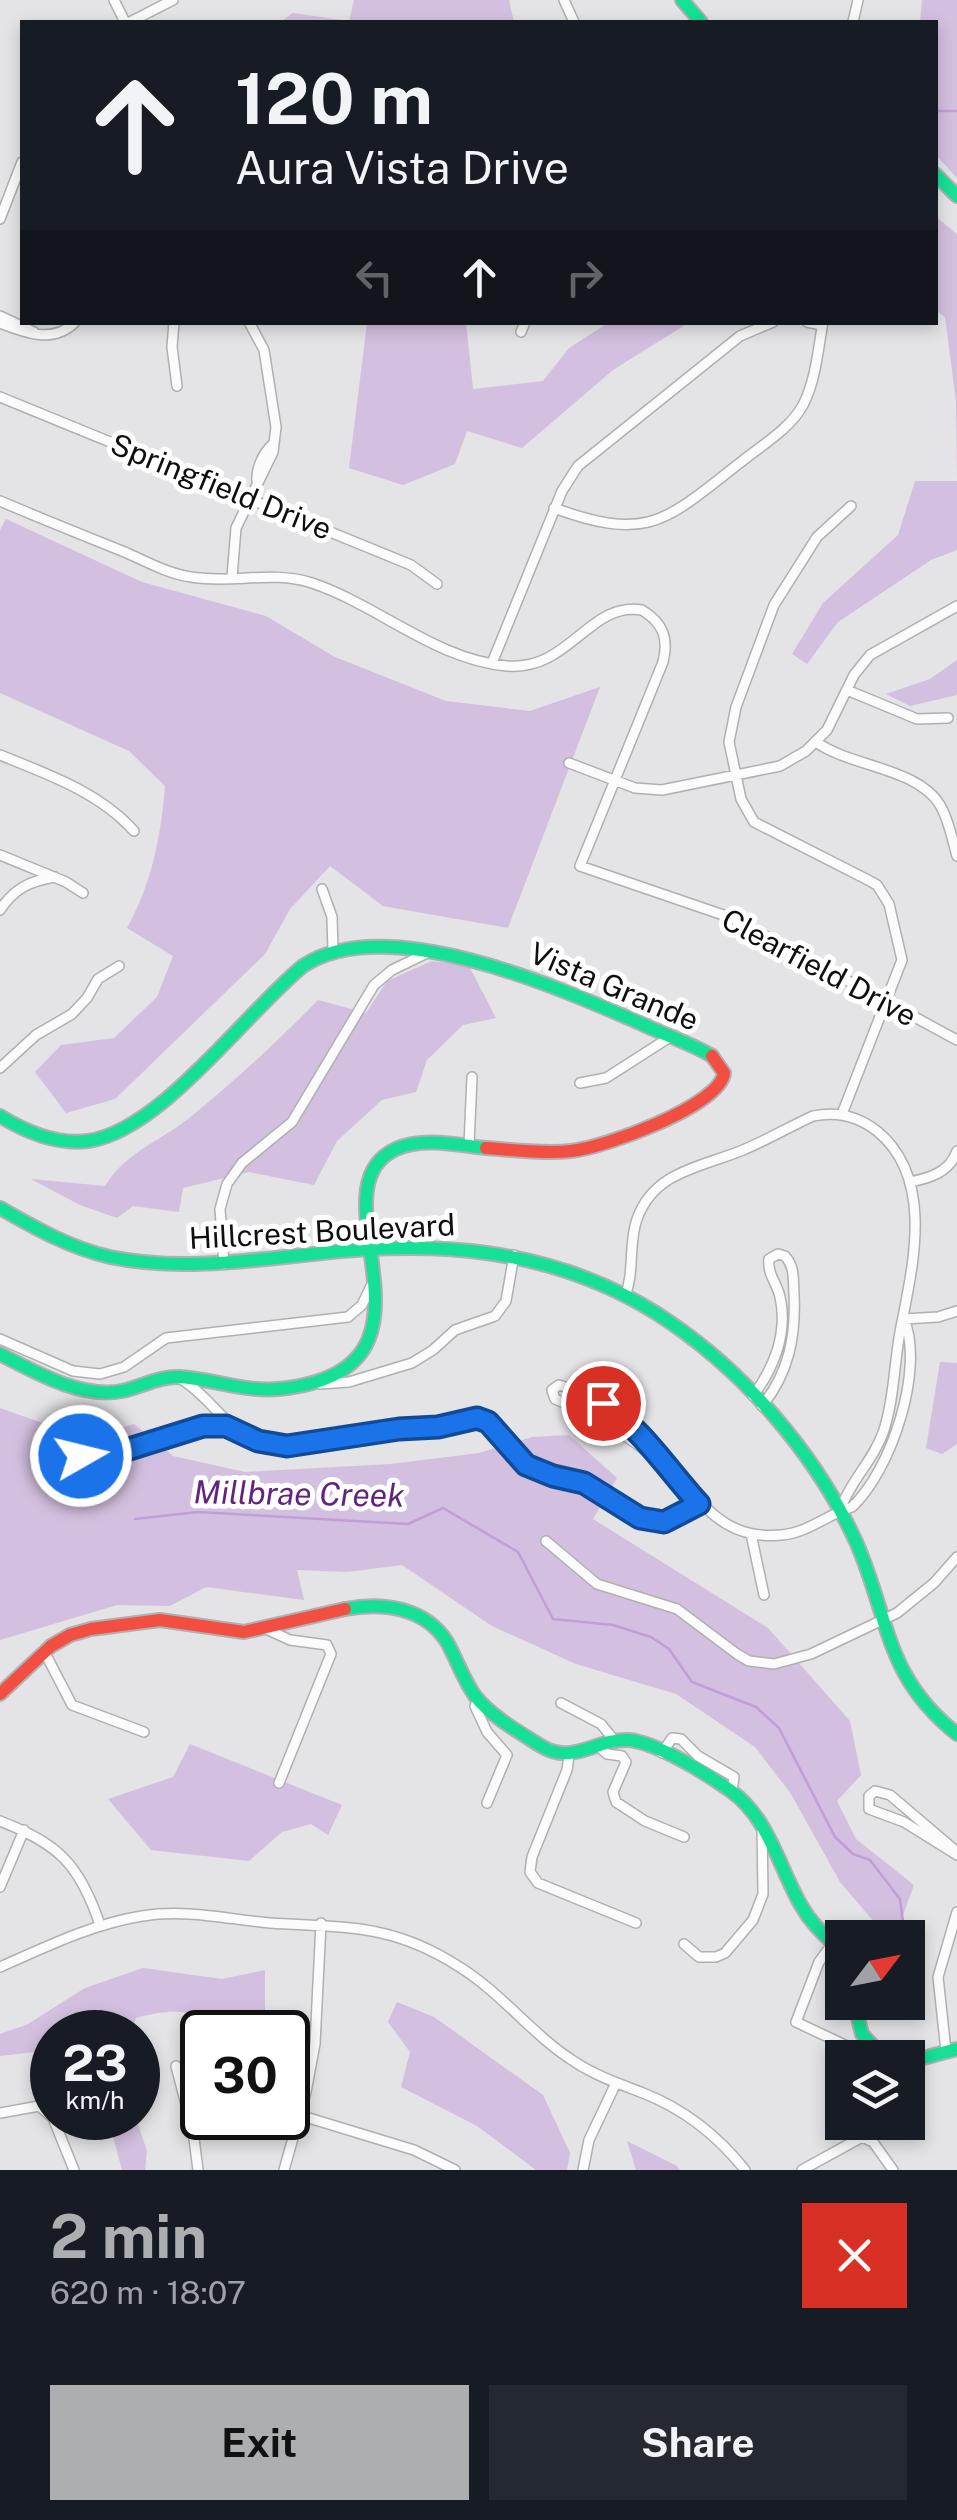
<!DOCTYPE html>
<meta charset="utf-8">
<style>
body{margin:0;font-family:"Public Sans",sans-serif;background:#242831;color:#f1f3f6;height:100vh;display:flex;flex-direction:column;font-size:38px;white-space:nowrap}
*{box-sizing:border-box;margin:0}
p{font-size:32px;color:#9ea1a6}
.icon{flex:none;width:55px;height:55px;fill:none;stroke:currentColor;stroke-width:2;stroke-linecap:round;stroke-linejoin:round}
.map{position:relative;height:2170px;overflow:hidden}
.sheet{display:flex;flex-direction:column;background:#171b24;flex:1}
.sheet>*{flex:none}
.top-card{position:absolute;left:20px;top:20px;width:918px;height:305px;border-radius:0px;box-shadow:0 5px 15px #0003;background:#171b24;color:#f1f3f6;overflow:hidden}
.needle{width:65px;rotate:58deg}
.controls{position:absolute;left:825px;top:1920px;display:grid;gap:20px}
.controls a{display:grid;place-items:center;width:100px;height:100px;border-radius:0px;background:#171b24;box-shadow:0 5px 15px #0003;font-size:50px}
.speed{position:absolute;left:30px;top:2010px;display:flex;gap:20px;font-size:50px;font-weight:700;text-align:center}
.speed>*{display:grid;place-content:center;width:130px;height:130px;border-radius:50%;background:#171b24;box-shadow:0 5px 15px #0003;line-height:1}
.speed small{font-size:25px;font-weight:400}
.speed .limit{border:5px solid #111;border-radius:15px;background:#fff;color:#111}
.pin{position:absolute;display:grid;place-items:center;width:85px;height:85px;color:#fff;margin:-42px;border:5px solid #fff;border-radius:50%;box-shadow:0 2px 10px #0007}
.me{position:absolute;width:110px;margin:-55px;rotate:82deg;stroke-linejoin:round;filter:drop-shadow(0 0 8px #0008)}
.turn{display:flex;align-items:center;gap:35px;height:210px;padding:0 50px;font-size:45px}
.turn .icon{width:130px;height:130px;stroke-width:2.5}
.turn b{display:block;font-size:70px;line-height:85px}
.lanes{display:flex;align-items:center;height:95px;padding:0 50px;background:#0003;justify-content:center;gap:50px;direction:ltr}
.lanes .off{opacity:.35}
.round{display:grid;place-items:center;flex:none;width:105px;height:105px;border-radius:0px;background:#242831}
.head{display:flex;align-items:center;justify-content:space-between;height:170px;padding:0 50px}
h1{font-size:60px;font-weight:700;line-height:75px;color:#adaeb0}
.cta{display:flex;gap:20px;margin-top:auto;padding:20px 50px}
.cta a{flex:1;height:115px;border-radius:0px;background:#adaeb0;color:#111;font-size:40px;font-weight:700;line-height:115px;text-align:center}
.cta a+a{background:#242831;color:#f1f3f6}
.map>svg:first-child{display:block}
.green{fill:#d3bfdf}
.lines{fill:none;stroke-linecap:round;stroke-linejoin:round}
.stream{stroke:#c19ed5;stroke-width:2.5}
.street-casing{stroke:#b0afb1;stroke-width:12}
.fast-casing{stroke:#b0afb1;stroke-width:16}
.jam-casing{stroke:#b0afb1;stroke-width:16}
.street{stroke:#fbfbfb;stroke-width:9}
.fast{stroke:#16e098;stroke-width:12}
.jam{stroke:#f24e42;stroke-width:12}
.route-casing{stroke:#114b97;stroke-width:25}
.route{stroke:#1a73e8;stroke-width:18}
.labels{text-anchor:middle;stroke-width:10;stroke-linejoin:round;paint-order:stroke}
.street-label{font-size:30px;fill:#100f10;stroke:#fff}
.water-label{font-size:32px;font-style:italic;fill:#61237f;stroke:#fff}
</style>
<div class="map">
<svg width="957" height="2170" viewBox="0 0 957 2170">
<rect width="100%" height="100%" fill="#e4e3e5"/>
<path class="green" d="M354,0H509L514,22H280L293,13L349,21Z
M922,0H957V178L935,154V22H920Z
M935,216L957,234V480L956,401L945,317L935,310Z
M367,323H466L473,389L543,381L569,348L608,323H688L613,370L522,448L467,431L455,464L403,485L349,468Z
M915,481H957V550L931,560L838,622L807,664L792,654L823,603L898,535Z
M6,519L142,582L266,616L335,657L446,701L530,711L600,687L508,928L383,906L330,866L290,909L265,954L115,1099L66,1113L35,1072L61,1045L114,1038L157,997L173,956L127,928C152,883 161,836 165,786L129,751L0,693V530Z
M957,660V695L910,706L886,694L930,679Z
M432,961L469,966L496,1018L463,1025L427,1060L416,1092L382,1100L337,1141L314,1185L249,1172L183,1188L179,1212L133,1206L117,1218L80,1205L31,1179L105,1186C126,1152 157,1143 188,1119C234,1082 276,1043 318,1000L366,1013L387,981Z
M940,1362L957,1363V1444L942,1454L926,1448Z
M0,1408L85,1438L134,1424L173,1456L245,1472L390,1464L479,1453L532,1437L569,1435L617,1478L593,1519L768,1628L850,1721L861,1775L837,1801L856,1839L914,1885L895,1937H887L840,1882L791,1794L755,1747L676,1694L576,1664L492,1626L402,1565L347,1572L297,1570L304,1600L206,1587L170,1606L117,1605L0,1640Z
M190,1744L342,1805L328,1835L311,1824L282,1832L249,1861L151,1850L108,1799L173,1777Z
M143,1968L222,1979L265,1970V2032H231L230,2028C193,2011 176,2007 136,2018L132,2032H52V2050L0,2056V2034L28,2024L85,1988Z
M397,2002L434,2017L543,2095L570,2153L567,2170H536L477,2126L401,2087L410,2052L388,2022Z
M108,2118H136L147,2151L145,2170H122Z
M627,2141L677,2166L680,2170H636Z"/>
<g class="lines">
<path class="stream" d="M935,111H957
M135,1519L198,1512L408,1524L443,1508L518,1552L553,1619L613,1625L651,1637L669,1649L692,1682L756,1707L779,1728L835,1837L853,1854L870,1860L900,1899L905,1938"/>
<g class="street-casing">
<path id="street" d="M114,0L125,22
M564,0L574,22
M130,22L173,0
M853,22L858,0
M0,219L22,162
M0,316L34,332
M174,322L172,347L177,386
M807,322L822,325
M0,323C25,333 54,344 75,322
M521,332L525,322
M0,397L411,565L437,584
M257,481C256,469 263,453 272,445
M0,501C42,519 85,536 127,553C147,562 169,574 191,577C232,584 271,570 312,583C378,605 436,660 507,666C570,671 589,601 642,610C663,623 669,638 663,662L580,866L732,918L957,1040
M554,508C650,543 666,520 741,462C762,445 790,429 803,405C816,380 818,349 823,322
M232,577L236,528L273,452L276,427L264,350L249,322
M492,663L562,491L578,466L740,336L773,322
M847,690L917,719L948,718
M816,742C851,767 918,768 940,805C949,820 952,839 957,856
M0,755C47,774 99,792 134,831
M569,763L635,788L662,790L780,766L806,751L827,730L854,675L870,655L957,606
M0,855L66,882L83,893
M322,889L332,917L333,951
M0,910C14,889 29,881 55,877
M0,1068L36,1035L72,1014L87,998L98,979L119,966
M580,1083L606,1078L670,1037
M842,1114L902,960L889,904L877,885L866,879L754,822L741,799L729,742L736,707L774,605L817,537L851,506
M469,1145L472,1077
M910,1182C930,1178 950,1172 957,1151
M224,1264L220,1209L227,1184L242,1163L292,1122L374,985L392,970L425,954
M625,1296C635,1271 628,1244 637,1219C654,1171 702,1167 743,1150C767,1140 789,1127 813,1116C837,1111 858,1116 877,1131C936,1179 912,1269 900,1332C894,1365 894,1399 884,1430C874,1460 850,1481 840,1510
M904,1319L938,1317L957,1311
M0,1339L73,1371L100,1374L124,1367L166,1338L348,1317L362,1305L371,1286
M181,1379C210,1396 226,1430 258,1441C299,1455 353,1436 394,1430C407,1428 420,1430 432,1428C450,1425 467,1412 484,1421C502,1429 509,1453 526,1465C544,1477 564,1475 584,1483C635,1502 638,1545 699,1504
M320,1384L349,1382L412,1363L433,1350L455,1330L495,1316L506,1301L514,1255
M753,1396C774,1368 788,1333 780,1297C777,1283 767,1274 769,1259L778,1254L785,1256C795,1267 793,1279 794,1294C796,1336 789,1373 762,1406
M37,1443L94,1457L203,1425L233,1428
M664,1465C641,1425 603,1397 559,1385L552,1390L555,1399C595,1415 628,1435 661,1463C701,1496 718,1541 781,1535C808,1533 828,1514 852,1507C891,1471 925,1369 904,1319
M751,1534L764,1595
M546,1541L597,1584L677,1609L737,1654L749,1661L774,1664L811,1654L897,1613L934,1583L957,1557
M264,1628L290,1640L327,1645L331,1654L279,1783
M45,1653L72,1705L144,1732
M478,1700L475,1706L487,1732L507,1755L487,1803
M561,1703L601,1724L614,1740
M599,1747L607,1754L622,1756L626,1762L613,1792L616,1802L645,1821L684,1837
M662,1753L672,1738L681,1739L698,1756L734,1777L732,1792
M569,1756L567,1770L532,1857L530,1872L538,1883L636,1923
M0,1821C59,1844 80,1865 100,1925
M957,1852L890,1795L875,1791L869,1796V1809L904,1822L957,1855
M0,1887L24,1830
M833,1943L819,1962L796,2022L849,2047L877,2057
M684,1944L699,1957H716L725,1953L753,1920L763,1894L762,1827
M0,1967C46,1947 92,1924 142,1916C186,1909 226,1919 270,1923C345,1928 391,1923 458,1966C502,1993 532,2035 575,2062C596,2076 620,2084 643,2093C684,2109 718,2136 745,2170
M946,2051L938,1977L957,1912
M176,2066L193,2131L198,2170
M0,2113L39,2106L52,2117
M299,2115L414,2150L455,2170
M53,2118L74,2170
M284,2170L306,2092L315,2044L321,1923
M583,2170L589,2140L616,2083
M802,2170L862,2137L873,2142L893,2170"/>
</g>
<g class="fast-casing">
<path id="fast" d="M682,0L701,22
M935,174L957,196
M0,1116C26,1132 57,1145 88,1141C161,1131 246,1012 303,966C386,911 560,988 642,1024C665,1035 690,1043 712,1056
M0,1208C35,1228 70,1248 110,1257C178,1271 245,1261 313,1254C434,1240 550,1247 656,1313C741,1367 816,1453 857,1544C890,1621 885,1677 957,1734
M0,1354C35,1372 81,1399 122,1391C141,1387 159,1376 180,1377C213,1379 244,1392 278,1389C466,1371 306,1190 396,1149C423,1137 458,1145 486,1148
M345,1609C382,1602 425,1607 447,1642C457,1660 463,1679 475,1696C492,1717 519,1732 541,1746C573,1766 597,1738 629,1740C658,1743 707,1774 731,1791C769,1818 779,1868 802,1907C812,1925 827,1937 842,1952
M854,2002L862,2034L884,2058
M908,2062L957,2049"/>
</g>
<g class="jam-casing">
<path id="jam" d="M486,1148C514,1150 543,1154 571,1151C603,1148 720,1106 724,1073L712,1056
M0,1694L51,1646L70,1635L91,1629L160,1620L244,1632L345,1609"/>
</g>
<use href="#street" class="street"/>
<use href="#fast" class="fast"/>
<use href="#jam" class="jam"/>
</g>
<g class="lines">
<g class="route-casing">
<path id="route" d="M81,1456L110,1455L203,1426H226L258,1441L287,1446L399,1429L438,1427L477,1418L488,1422L526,1465L553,1476L584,1483L640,1518L664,1522L699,1504C667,1469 643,1430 603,1403"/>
</g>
<use href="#route" class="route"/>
</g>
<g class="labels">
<g class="street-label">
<text transform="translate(221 487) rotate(22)" y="10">Springfield Drive</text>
<text transform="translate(819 968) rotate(28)" y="10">Clearfield Drive</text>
<text transform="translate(614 987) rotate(23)" y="10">Vista Grande</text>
<text transform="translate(322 1232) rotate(-3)" y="10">Hillcrest Boulevard</text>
</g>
<g class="water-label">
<text transform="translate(299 1494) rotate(1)" y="11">Millbrae Creek</text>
</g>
</g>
</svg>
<div class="controls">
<a><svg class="needle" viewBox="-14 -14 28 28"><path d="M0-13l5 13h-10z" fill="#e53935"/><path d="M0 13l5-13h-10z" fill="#9ea1a6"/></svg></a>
<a><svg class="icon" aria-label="layers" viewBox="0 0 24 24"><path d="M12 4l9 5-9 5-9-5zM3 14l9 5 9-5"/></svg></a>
</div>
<div class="speed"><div>23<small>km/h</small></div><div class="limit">30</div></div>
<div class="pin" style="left:603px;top:1403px;background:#d93025"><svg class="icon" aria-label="arrive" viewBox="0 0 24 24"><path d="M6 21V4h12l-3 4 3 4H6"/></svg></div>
<svg class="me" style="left:81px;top:1456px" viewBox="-20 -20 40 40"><circle r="17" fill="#1a73e8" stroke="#fff" stroke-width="3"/><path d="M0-11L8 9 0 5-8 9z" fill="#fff"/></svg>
<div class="top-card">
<div class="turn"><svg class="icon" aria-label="ahead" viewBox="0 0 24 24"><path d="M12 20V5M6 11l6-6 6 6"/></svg><div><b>120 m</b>Aura Vista Drive</div></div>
<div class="lanes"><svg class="icon off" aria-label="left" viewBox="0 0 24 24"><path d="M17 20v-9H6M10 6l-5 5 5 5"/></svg><svg class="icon" aria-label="ahead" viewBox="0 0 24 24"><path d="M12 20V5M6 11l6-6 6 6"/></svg><svg class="icon off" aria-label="right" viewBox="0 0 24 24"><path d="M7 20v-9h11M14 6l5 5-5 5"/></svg></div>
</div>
</div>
<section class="sheet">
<div class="head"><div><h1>2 min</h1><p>620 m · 18:07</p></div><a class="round" style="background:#d93025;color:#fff"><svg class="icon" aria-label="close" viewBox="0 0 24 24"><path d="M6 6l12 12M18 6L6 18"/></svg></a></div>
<div class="cta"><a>Exit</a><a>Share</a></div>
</section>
